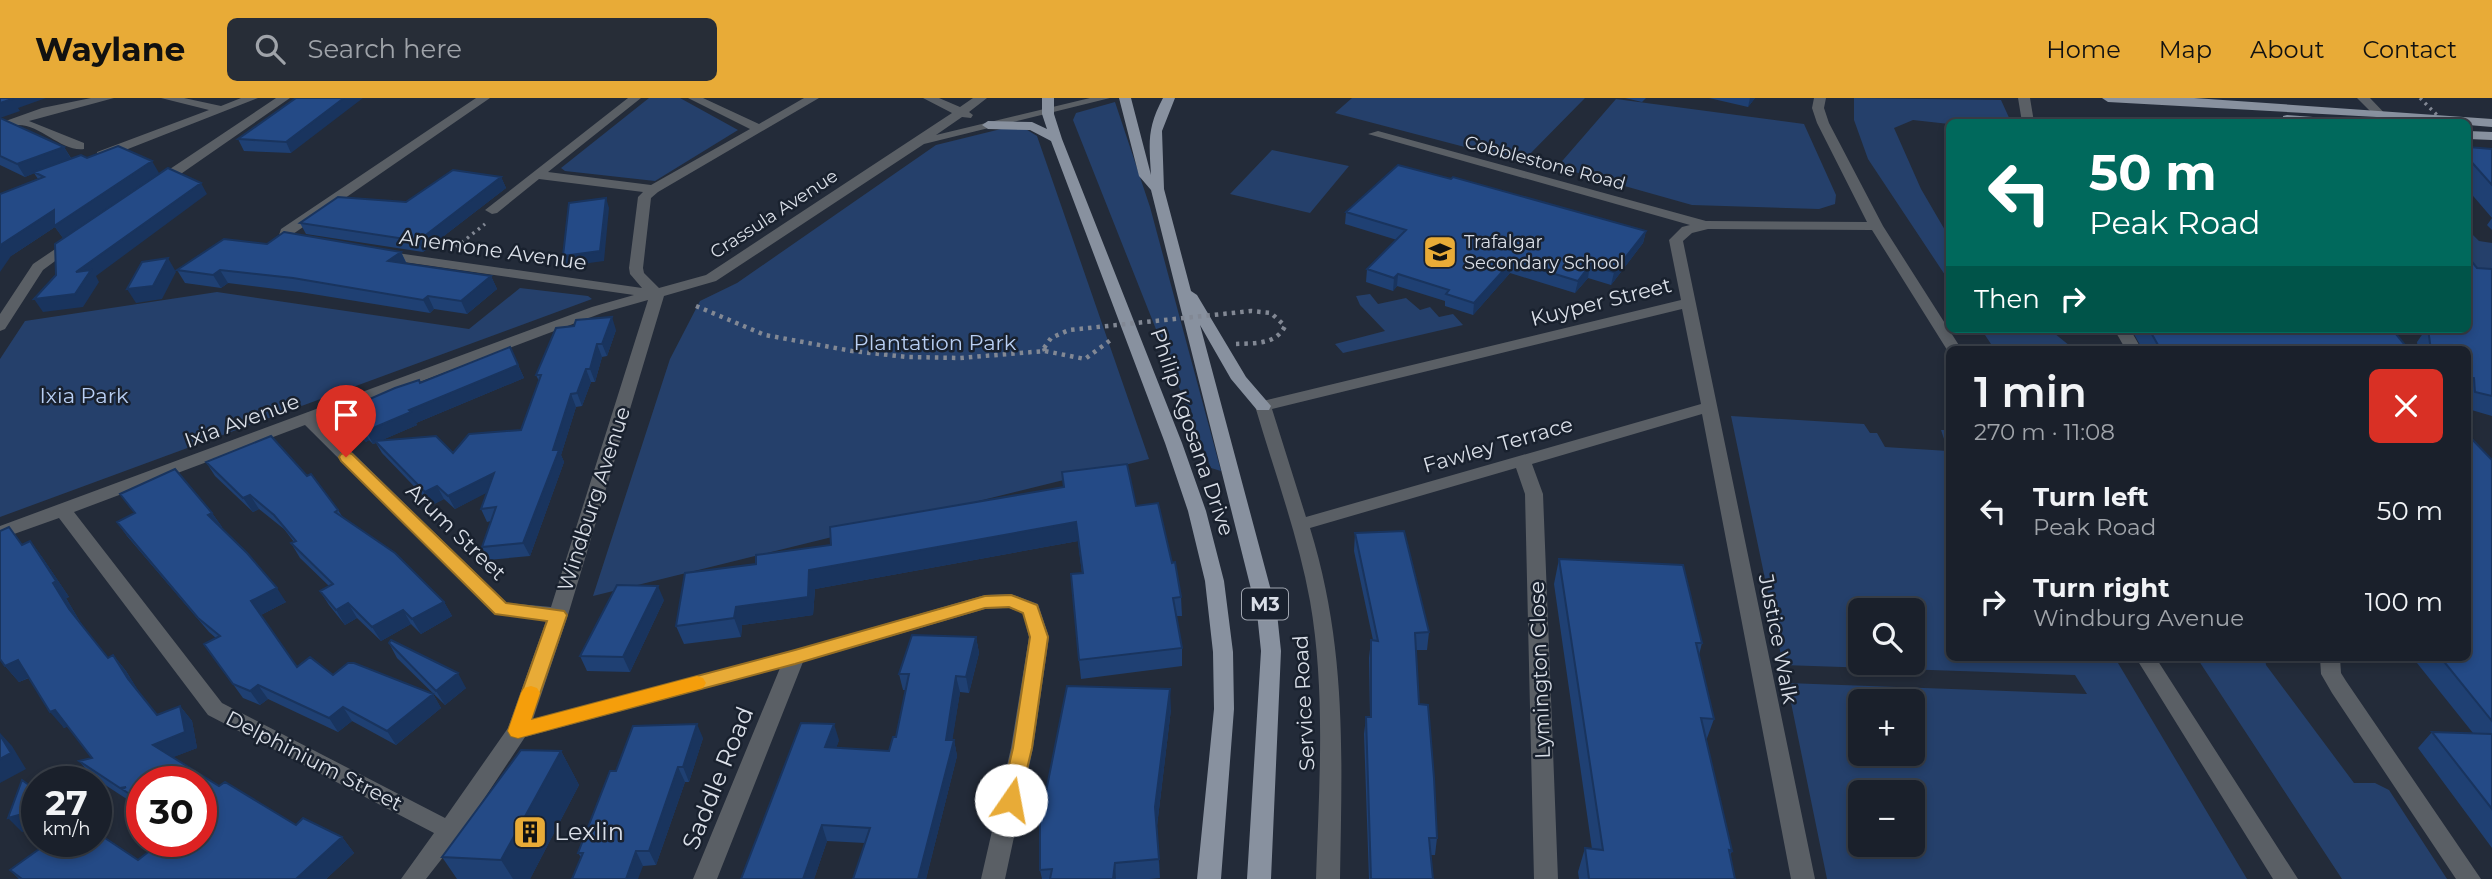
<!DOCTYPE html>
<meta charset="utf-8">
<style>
body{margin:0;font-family:Montserrat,sans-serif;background:#272d37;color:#f1f3f6;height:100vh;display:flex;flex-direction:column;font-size:26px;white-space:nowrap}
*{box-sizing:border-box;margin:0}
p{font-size:23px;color:#9fa3a9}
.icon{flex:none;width:38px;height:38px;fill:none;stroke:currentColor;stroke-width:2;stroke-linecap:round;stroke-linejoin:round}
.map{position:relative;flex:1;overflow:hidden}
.side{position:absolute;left:1946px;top:248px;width:525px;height:315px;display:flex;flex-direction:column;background:#1a202b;border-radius:10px;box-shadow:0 4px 10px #0003,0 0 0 2px #383e47}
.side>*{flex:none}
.banner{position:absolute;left:1946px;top:21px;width:525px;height:214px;border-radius:10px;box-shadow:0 4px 10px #0003,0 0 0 2px #383e47;background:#00695c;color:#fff;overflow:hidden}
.tools{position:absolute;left:1848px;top:500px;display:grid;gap:14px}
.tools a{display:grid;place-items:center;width:77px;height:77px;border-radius:10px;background:#1a202b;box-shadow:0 4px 10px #0003,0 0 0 2px #383e47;font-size:35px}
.speed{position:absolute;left:21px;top:668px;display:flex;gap:14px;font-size:35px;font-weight:700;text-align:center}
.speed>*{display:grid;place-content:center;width:91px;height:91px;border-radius:50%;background:#1a202b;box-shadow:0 4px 10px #0003,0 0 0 2px #383e47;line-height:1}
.speed small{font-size:18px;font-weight:400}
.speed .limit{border:10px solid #d22;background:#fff;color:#111}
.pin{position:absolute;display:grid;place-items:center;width:60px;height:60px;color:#fff;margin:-72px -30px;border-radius:50% 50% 50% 0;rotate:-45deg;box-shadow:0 0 7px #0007}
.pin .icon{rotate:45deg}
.me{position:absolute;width:77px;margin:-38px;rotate:12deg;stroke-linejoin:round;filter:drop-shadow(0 0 5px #0008)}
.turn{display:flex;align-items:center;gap:24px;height:147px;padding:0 28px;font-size:32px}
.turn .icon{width:91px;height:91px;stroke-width:2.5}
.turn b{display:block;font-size:49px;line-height:60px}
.then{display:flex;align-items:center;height:66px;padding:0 28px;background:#0003;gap:14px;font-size:26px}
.round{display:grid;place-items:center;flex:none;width:74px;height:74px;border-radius:10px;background:#272d37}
.head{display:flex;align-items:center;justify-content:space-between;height:119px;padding:0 28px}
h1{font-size:42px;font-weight:600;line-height:52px}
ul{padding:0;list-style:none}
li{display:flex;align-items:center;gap:21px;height:91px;padding:0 28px}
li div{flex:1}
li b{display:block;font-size:26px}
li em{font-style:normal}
header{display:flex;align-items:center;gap:42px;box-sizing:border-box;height:98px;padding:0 35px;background:#e8ab37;color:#111}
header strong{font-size:33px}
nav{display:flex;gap:38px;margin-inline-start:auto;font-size:24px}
.search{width:490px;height:63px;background:#272d37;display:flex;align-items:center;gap:18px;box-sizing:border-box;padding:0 24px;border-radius:10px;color:#9fa3a9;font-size:26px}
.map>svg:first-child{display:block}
.green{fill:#25406b;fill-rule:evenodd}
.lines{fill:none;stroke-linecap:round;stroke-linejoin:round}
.path-far1{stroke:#828894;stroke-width:3.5;stroke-dasharray:2.5 4.5;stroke-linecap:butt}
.path{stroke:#828894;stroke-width:4.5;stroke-dasharray:3.5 5;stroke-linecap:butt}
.minor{fill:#5a5f65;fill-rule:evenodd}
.major{fill:#88919f;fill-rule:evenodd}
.path-bridge-far1{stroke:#828894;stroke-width:3.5;stroke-dasharray:2.5 4.5;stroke-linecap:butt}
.path-bridge{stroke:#828894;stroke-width:4.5;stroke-dasharray:3.5 5;stroke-linecap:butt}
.wall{fill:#1f4073}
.shaded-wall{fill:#19345e}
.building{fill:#244a86;stroke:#19345e;stroke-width:2}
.route{fill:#e8ab37;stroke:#976f24;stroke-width:2}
.slow{fill:#f59e0b}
.labels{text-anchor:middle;stroke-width:5;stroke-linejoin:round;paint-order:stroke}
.far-street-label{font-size:18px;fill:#dadfe8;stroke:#19212e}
.far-poi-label{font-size:18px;fill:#dadfe8;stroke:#19212e;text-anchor:start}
.shield{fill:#19212e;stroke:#a0a6b0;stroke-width:2}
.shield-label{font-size:19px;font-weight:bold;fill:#dadfe8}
.street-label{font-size:21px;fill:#dadfe8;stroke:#19212e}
.park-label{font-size:21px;fill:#b9cff3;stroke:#19212e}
.near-street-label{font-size:24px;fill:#dadfe8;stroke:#19212e}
.near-poi-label{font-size:24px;fill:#dadfe8;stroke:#19212e;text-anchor:start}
</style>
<header>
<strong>Waylane</strong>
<div class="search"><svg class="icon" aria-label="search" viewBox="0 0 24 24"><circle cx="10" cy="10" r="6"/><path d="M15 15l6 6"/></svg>Search here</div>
<nav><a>Home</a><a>Map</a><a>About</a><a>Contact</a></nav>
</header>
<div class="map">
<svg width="2492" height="781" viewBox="0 0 2492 781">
<rect width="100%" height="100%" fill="#232b39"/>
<path class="green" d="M649,0H680L738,32L655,83L565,73L561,70Z
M1352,0H1585L1522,64L1335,15Z
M1854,0L2001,2L2011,24L1949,26L1913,22L1894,30L1921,91L1949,139V183L1868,61L1854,22Z
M1616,1L1804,26L1836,97L1835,106L1819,111L1692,107L1557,69Z
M1115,4L1150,109L1221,373L1211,370L1073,22L1076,15Z
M1005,30H1024L1037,38L1149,361L593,498L670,261L700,203L737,185L936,47Z
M1272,52L1349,68L1310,115L1230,96Z
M2468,132L2479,143L2492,145V180L2481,177L2468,163Z
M520,190L588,198L592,201L0,419V261L25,223L217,194L469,231Z
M1370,196L1378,206L1406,200L1420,212L1430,209L1439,219L1453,216L1463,227L1343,255L1335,246L1385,233L1360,207L1356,198Z
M1981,231H2049L2075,252H1995Z
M1731,318L1864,326L1870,335H1877L1885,349L1948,353L1941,332H1949L1950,560H2115L2247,781H1827L1787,585L2087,596L2075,577L1783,567ZM1860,513H1913V565H1860ZM1860,604H1913V656H1860ZM1860,695H1913V747H1860Z
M2197,560H2265L2266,567L2354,685H2375L2389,692L2447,781H2342Z"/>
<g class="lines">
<path class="path-far1" d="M2468,96H2472
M456,149L485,126"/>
<path class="path" d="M696,208L765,237L852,253L907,259L960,260L1045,253L1044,250
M1045,253L1085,261L1112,241"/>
<path class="minor" d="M91,0H114L29,23L84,45V51C61,54 40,25 16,27C11,28 5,31 0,33V25L42,10Z
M161,0H184L221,8L241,0H258L105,60H97V54L209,12Z
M276,0H290L162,89H152V83Z
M476,0H490L293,136L305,141V147L280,143L278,140L281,131Z
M628,0H641L548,74L651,87L750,31L688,0H703L759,26L804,0H819L658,94L651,100L643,170L644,175L659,190L706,177L952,15L923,0H939L960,9L973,0H987L969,14L973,17L971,20L962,19L936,37L1090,0H1110L924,46L716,183L664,198L568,517L533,621L795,552L985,497L1011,496L1038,506L1049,539L1033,650L1005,781H981L1011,650L1029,539L1023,515L1009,510L985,511L803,564L717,781H693L780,570L525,639L458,740L426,781H401L434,735L208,617L59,420L0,441V428L592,209L634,197L383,161L376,157L383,153L642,190L630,176L629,170L638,99L643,94L539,81L497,115L492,116L485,112ZM648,202L551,509L507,505L319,322L602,215ZM305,327L495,516L546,523L508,630L445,720L222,605L74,414Z
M1814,0H1826L1824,10L1829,25L1883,128L1962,252H1950L1949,255L1872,132L1708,131L1692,135L1683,143L1815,781H1791L1702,316L1532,366L1543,396L1558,781H1534L1525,396L1516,370L1310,430C1347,550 1342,657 1340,781H1316C1319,689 1326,595 1310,503C1298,437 1274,373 1255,308L1263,303L1681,202L1669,142L1682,129L1690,127L1368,36L1378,33L1706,123L1867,124L1817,25L1812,10ZM1682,211L1701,306L1306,419L1272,311Z
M2018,0H2030L2034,24H2022Z
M2357,0H2370L2393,24H2381Z
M73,139L78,140V146L43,172L5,231L0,233V216L33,166Z
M2114,231H2130L2142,252H2126Z
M2136,560H2156L2298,781H2273Z
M2320,560H2340L2341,575L2346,583L2481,781H2456L2332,595L2321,576Z"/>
<path class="major" d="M1042,0H1054V16L1062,41L1182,345L1206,413L1224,483L1233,554L1234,611L1221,781H1197L1214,611L1213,554L1205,483L1188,413L1165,345L1051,43L1030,32L988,31L982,27L988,23L1032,24L1047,31L1042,16Z
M1119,0H1131L1151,77C1149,44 1147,30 1163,0H1175L1162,33L1164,91L1191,193L1197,197L1246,279L1271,308L1269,312H1257L1231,281L1200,227L1277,515L1281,553L1271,781H1247L1261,553L1257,515L1151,92L1139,78Z
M2102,0H2194L2492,21V29L2468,27V24L2108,4Z
M2287,17L2326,20L2332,24H2283V18Z
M2468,33L2492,34V42L2468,41Z"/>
<path class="path-bridge-far1" d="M2420,0L2444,24"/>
<path class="path-bridge" d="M1044,250L1051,240L1069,232L1251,213L1271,215L1285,228C1276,247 1254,245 1236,246"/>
</g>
<path class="wall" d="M296,0L291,55L244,53L238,41Z
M1625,0H1646L1642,4Z
M1709,0H1755L1748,9Z
M0,20L64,49L71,60H87L159,75L63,140L55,129L11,158L38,81L34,75L25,79L0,67Z
M2468,49L2492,51V132L2487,127L2492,120L2468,92Z
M501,79L506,90L423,154L306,136L300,125L406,104Z
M1451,81L1646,133L1643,145L1611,187L1588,180L1575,195L1510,175L1473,217L1445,208V203L1397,188L1393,193L1366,184L1367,171L1397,142L1345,126L1346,114Z
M267,146L401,154L407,166L491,178L497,191L467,216L434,211L430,215L300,194L228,185L221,190L185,185L177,172Z
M2477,170L2492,171V318L2468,311V252H2418L2417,244L2426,231H2468Z
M2131,231H2392L2409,252H2143Z
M616,232L607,258L602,259L595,284H591L582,308L576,309L561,357L564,364L530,458L488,462L482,449L491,423L487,424L481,411L487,394L455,411L444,401L432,407L382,355L376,345L373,346L369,342L366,344L349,326L342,313L420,285L510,249L524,280L416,325L417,327L382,342L453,355L521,332L539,283L536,277Z
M2492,362V750L2418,650L2432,634L2473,635L2413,560H2468Z
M206,364L307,378L338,412L342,418L444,504L452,518L421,536L411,526L381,543L357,520L345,527L329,507L320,493L329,488L300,460L291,445L294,444L284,431L259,411L253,414L215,378Z
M1062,374L1136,408L1172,465L1181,499L1182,518H1176L1182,550V568L1081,581L1079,562L1082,475L1078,443L815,491L813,517L742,527L741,539L684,546L676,528L756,466L1064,389Z
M120,396L212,415L222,429H220L286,504L261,517L297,569L433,596L441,610L396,647L352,623L338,634L268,601L260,607L243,600L204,546L216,540L209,534L127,438L117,424L135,415Z
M1355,435L1429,534L1427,552H1416L1419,606L1437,740L1435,757H1431L1433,781H1369L1364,636L1366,619H1370L1369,560L1371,542H1373L1354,453Z
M30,443L42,459L69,499L66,500L82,527L108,560L113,557L126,573L140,596L157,617L180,608L192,623L197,650L173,659L219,688L296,727L342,739L354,755L326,781H19L10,772L138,762L201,744L142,684V711L93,679L79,663L92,660L68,628L64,630L29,580L19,584L5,568L23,446Z
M1559,461L1702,545L1699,557L1714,621L1706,643L1732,753L1730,758L1735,781H1579L1578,774L1585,750L1592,751L1554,486Z
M664,502L630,574L587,573L580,558Z
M976,539L979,555L969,595L960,594L952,642H954L957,658L926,781H853L865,745L827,743L814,781H741L839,642L836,650L889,653L896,639L906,592H903L899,576Z
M389,545L466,590L445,607L397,560Z
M1171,611L1157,728L1160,780L1149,781H1042L1040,772Z
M703,640L689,684H685L656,767L643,768L581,759L578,755L616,673Z
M561,653L579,687L530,781H457L442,759Z"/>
<path class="shaded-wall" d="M8,0H46L18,10L20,13L0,20V5Z
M344,0H363L291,55L286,44Z
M1750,0H1755L1748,9Z
M64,49L71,61L25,79L17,66Z
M152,63L159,75L63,140L55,129L11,158L0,174V149L2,146L54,112Z
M501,79L506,90L423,154L418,143Z
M201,85L207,96L96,178L99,184L83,209L43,214L34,201L76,174Z
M606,100L609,110L604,163L567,168L563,158Z
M1646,133L1643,145L1611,187L1614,174Z
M401,154L407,167L388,163Z
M168,160L176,174L162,201L136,205L127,191Z
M1512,163L1510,175L1473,217L1474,205Z
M1590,167L1588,180L1575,195L1578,183Z
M220,172L228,185L221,190L213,177Z
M1398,176L1397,188L1393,193L1394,180Z
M491,178L497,191L467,216L461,203Z
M428,198L434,211L430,215L423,202Z
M612,219L616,232L607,258L602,246Z
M597,246L602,259L595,284L590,271Z
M518,267L524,280L416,325L417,327L373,346L366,333L409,312Z
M586,271L591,284L582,308L577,295Z
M571,296L576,309L561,357L564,364L530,458L523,445Z
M362,329L369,342L366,344L359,331Z
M494,375L500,388L455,411L448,398Z
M437,388L444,401L432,407L425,394Z
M250,397L259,411L253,414L243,400Z
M212,415L222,429L217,431L208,417Z
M1076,424L1078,443L815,491L813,517L742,527L741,539L734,520L736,509L809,472Z
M30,443L42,459L69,499L66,500L82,527L69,511Z
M658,488L664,502L630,574L623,559Z
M277,490L286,504L261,517L251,503Z
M444,504L452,518L421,536L412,521Z
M348,505L357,520L345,527L336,512Z
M403,512L411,526L381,543L372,529Z
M976,539L979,555L969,595L966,579Z
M113,557L126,573L141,597L128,581Z
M18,562L32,578L19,584L5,568Z
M458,575L466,590L445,607L436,593Z
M956,578L960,594L950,657L954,642L957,658L926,781H918L946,642Z
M258,587L268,601L260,607L250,593Z
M1170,591L1171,611L1157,728L1160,780L1155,709Z
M433,596L441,610L396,647L387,633Z
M180,608L192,623L197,650L166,662L153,647Z
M343,609L352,623L338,634L329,620Z
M55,612L69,628L64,630L50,614Z
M697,626L703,640L689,684L683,669Z
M834,626L839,642L831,665L825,649Z
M0,635L12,648L26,671L0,685Z
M561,653L579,687L530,781H513L501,762Z
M678,669L685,684L656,767L649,753Z
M37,712V730L22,734L8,720Z
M822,727L827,743L814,781H803Z
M342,739L354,755L326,781H296Z
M636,753L643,768L638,781H626Z
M1115,765L1116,781H1113Z"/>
<path class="building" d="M0,0H10L12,1L0,5Z
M296,0H344L286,44L238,41Z
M0,20L64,49L17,66L0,58Z
M2084,21L2124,24H2086Z
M118,48L152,63L54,128V112L2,146L0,149V96L44,79L34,74L81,57L87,60Z
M2468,49L2492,51V87L2468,60Z
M1398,67L1451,81L1453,79L1646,133L1614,174L1590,167L1578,183L1512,163L1474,205L1446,196L1449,192L1398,176L1394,180L1367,171L1406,132L1346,114Z
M168,70L201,85L76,174L91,172L75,196L34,201L56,177L55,146Z
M453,72L501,79L418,143L300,125L338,99L406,104Z
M606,100L600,153L563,158L569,105Z
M284,134L401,154L388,163L491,178L461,203L428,198L423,202L293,180L220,172L213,177L177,172L224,141L267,146Z
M2468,159L2477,170L2492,171V298L2475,294L2474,280L2468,279V252H2431L2428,231H2468Z
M168,160L153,188L127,191L142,164Z
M612,219L602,246H597L590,271H586L577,295L571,296L553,352H559L523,445L482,449L496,409L481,411L494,375L448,398L437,388L425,394L375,343L436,338L453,355L469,336L521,332L541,277H536L556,230L574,228L576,222Z
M2149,231H2392L2409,252H2208L2158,247Z
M510,249L518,267L409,312L411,314L366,333L362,329L359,331L342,313L395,290L419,282L420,285Z
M2468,337L2492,362V623L2441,560H2468Z
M271,338L307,378L311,376L338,412L335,414L395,455L444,504L412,521L403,512L372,529L348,505L336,512L320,493L333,486L291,445L296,443L274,417L250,397L243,400L206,364Z
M1127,366L1136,408L1158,405L1172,465L1175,464L1181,499L1173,500L1182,550L1079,562L1071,476L1083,475L1076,424L809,472L808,499L736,509L734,520L676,528L685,475L756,466V457L831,447L830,429L1064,389L1062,374Z
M175,371L212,415L208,417L247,455L277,490L251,503L297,569L310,559L333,577L348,565H354L433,596L387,633L343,609L329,620L258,587L250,593L233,586L204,546L220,538L198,520L117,424L135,415L120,396Z
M9,429L22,447L30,443L56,483L53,485L69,511L108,560L113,557L128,581L157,617L180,608L185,634L153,647L219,688L225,684L296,727L303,720L342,739L296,781H22L10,772L49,744H96V734L138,762L161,744H201V684H142V704L122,691L126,689L120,690L79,663L92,660L55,612L50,614L18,562L5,568L0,561V433Z
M1404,433L1429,534L1415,535L1419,606L1428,607L1434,680L1437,740H1429L1433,781H1371L1366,619H1371V542L1378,543L1355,435Z
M1559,461L1683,467L1702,545H1696L1714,621L1701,620L1732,753L1729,752L1735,781H1589L1585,750L1603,752Z
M617,487L658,488L623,559L580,558Z
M912,537L976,539L966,579L956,578L946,642H954L918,781H853L870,730L822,727L803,781H741L801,625L834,626L825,649L889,653L893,639H896L909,576H899Z
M391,542L458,575L436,593L389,545Z
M1067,588L1170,591L1155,709L1159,761L1115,765L1113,781H1050L1052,771L1040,772V724Z
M697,626L683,669H678L649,753H636L626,781H572L583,755H578L610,673H616L633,628Z
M2432,634L2492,636V711Z
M0,637L11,655L0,661Z
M521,652L561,653L501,762L442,759Z
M22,682L37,693V712L8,720Z"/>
<path class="route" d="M346,354L352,356L506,505L564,513L567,517L531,622L795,552L985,498L1011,497L1037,507L1048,539L1032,650L1018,708L1011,711L1004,708L1001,702L1013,650L1030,539L1023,515L1009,509L985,510L795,566L518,640L511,638L508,633L547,523L495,516L341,363L339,359L341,356Z"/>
<path class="slow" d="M697,578L703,580L706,585L703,590L518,640L511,638L508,633L521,595L524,590L531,588L537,590L540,595L531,622Z"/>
<defs>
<g id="school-square" transform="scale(1.75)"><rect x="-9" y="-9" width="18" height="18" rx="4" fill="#e8ab37" stroke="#19212e"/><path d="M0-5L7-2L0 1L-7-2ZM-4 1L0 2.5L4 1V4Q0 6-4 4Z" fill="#111"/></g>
<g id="building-square" transform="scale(1.75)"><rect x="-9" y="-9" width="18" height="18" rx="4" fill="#e8ab37" stroke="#19212e"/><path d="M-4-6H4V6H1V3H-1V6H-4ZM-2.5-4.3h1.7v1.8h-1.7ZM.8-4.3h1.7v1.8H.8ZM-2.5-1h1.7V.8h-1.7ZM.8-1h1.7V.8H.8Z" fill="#111"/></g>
</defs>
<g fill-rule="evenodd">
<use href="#school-square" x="1440" y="154"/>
<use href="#building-square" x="530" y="734"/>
</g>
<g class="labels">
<g class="far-street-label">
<text transform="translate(1545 65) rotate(15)" y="6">Cobblestone Road</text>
<text transform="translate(774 116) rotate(-33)" y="6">Crassula Avenue</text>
</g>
<g class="far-poi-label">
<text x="1464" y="150">Trafalgar<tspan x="1464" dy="21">Secondary School</tspan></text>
</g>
<rect class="shield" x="1242" y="490.5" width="46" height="31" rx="5"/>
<g class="shield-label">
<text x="1265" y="513">M3</text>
</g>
<g class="street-label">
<text transform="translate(493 152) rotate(8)" y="7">Anemone Avenue</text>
<text transform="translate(1601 204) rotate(-14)" y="7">Kuyper Street</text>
<text transform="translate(242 323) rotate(-20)" y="7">Ixia Avenue</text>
<text transform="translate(1192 334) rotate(71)" y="7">Philip Kgosana Drive</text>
<text transform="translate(1498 347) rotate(-16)" y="7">Fawley Terrace</text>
<text transform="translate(594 401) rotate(-72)" y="7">Windburg Avenue</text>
<text transform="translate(456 434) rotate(44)" y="7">Arum Street</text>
<text transform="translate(1778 541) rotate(79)" y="7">Justice Walk</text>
<text transform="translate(1540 572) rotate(-92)" y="7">Lymington Close</text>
<text transform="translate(1304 605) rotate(-93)" y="7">Service Road</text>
<text transform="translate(314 663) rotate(27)" y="7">Delphinium Street</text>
</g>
<g class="park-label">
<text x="935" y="252">Plantation Park</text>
<text x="84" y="305">Ixia Park</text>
</g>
<g class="near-street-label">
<text transform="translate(718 680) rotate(-68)" y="8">Saddle Road</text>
</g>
<g class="near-poi-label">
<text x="554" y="742">Lexlin</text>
</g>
</g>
</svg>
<div class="tools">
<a><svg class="icon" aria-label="search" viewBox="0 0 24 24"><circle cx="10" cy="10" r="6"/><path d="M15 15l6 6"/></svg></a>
<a>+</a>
<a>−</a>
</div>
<div class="speed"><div>27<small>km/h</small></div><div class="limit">30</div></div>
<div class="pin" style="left:346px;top:359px;background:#d93025"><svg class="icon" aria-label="arrive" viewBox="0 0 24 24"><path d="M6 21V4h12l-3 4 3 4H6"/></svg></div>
<svg class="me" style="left:1011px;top:702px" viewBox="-20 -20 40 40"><circle r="19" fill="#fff"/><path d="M0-13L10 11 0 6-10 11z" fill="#e8ab37"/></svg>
<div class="banner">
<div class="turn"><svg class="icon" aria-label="left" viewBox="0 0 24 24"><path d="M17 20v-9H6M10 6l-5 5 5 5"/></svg><div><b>50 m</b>Peak Road</div></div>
<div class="then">Then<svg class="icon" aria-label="right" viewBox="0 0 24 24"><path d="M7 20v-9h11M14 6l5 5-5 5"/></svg></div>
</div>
<section class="side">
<div class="head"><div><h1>1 min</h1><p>270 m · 11:08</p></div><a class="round" style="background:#d93025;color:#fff"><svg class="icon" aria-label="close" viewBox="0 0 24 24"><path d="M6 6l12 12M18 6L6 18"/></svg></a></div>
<ul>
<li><svg class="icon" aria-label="left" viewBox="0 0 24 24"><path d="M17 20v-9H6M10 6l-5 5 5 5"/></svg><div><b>Turn left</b><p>Peak Road</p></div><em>50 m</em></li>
<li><svg class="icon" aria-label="right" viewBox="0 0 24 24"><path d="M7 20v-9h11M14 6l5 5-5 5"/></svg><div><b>Turn right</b><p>Windburg Avenue</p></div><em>100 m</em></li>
</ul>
</section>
</div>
